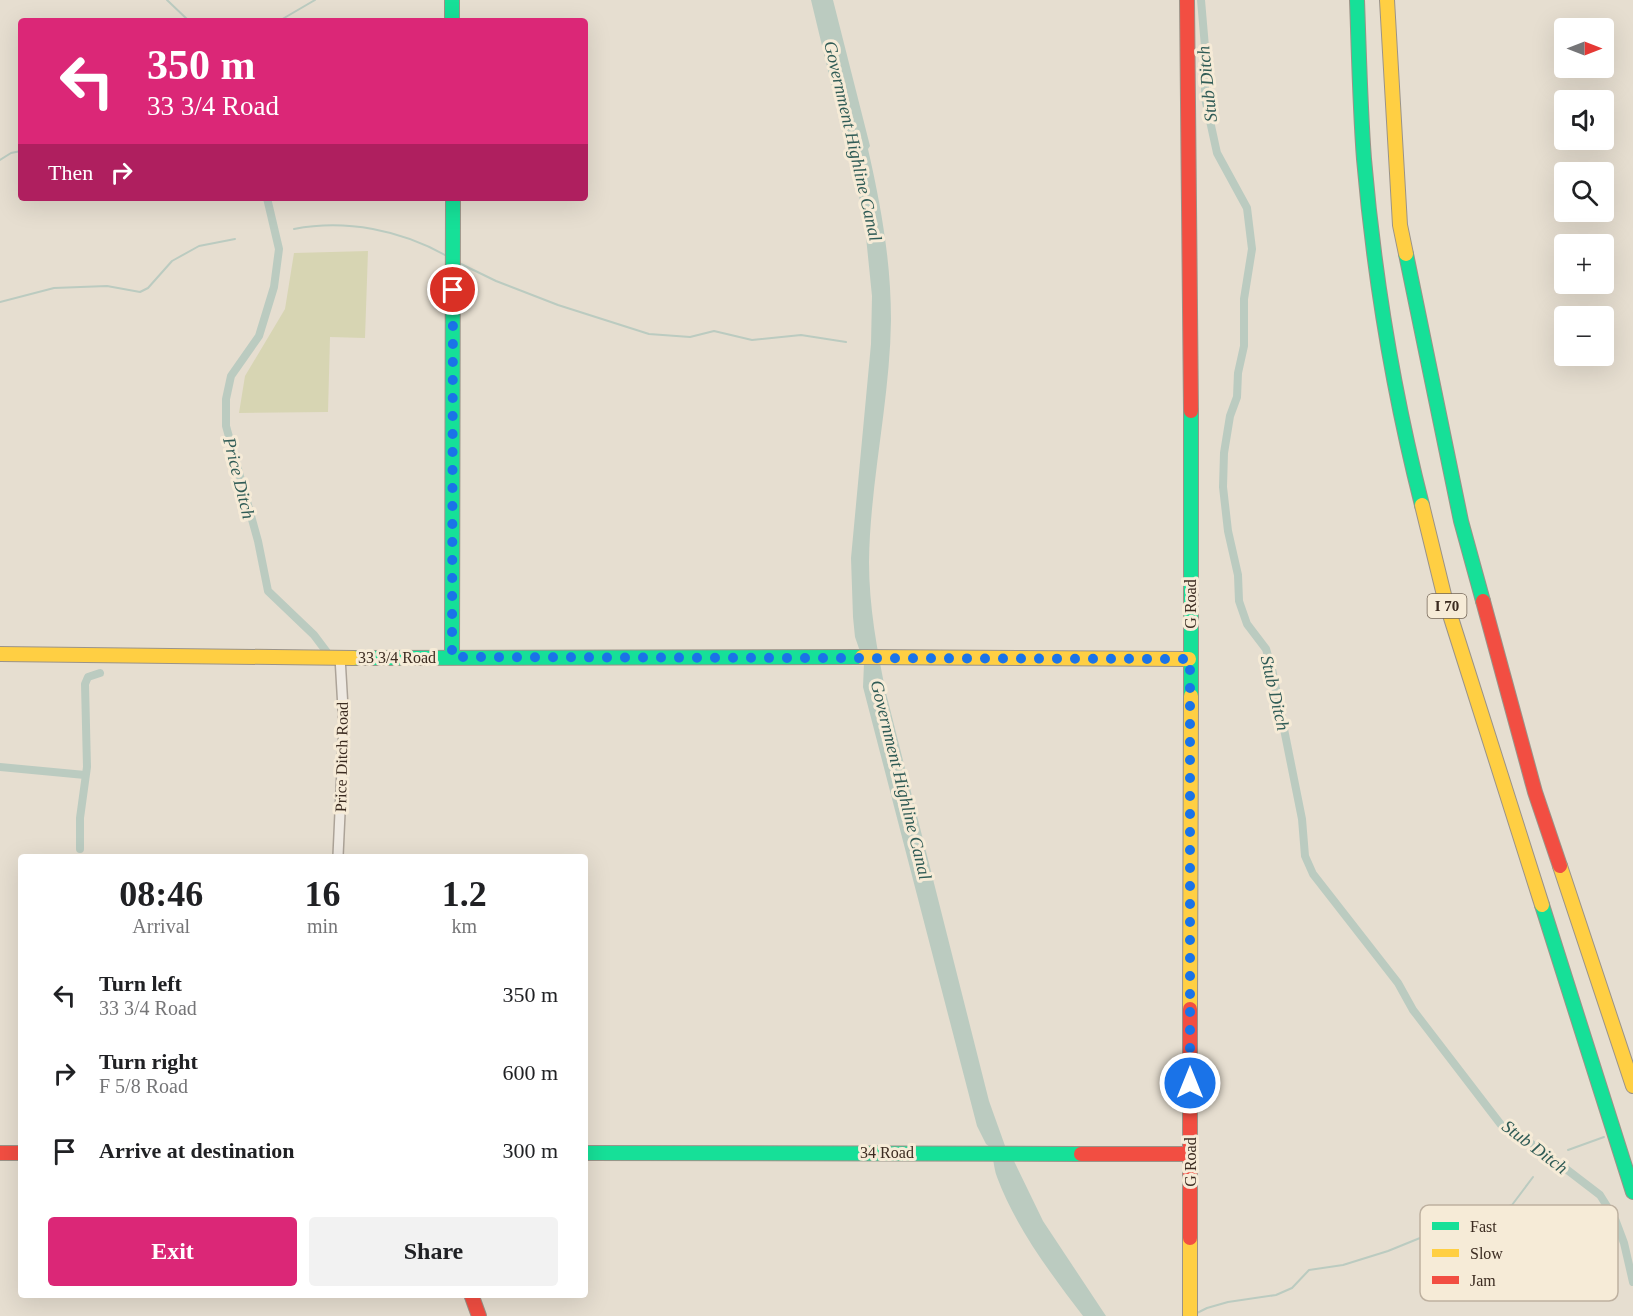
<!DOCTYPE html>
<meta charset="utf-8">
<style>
body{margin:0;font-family:Georgia,serif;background:#f2f2f2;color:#202124;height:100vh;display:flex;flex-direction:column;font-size:22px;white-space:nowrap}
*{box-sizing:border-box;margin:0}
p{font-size:20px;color:#757577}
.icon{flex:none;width:33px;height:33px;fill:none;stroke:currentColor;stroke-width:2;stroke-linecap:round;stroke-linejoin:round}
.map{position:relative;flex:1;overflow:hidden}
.panel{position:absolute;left:18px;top:854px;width:570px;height:444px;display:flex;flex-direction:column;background:#fff;border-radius:6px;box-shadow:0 6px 24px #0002}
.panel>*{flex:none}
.hud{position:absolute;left:18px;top:18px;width:570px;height:183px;border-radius:6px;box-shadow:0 6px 24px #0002;background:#db2777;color:#fff;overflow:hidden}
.needle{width:39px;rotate:90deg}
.controls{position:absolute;left:1554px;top:18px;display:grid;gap:12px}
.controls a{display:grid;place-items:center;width:60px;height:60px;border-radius:6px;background:#fff;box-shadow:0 6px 24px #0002;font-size:30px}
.pin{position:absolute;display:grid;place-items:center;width:51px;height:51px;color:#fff;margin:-26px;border:3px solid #fff;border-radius:50%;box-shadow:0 2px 6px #0007}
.me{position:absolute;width:66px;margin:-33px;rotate:0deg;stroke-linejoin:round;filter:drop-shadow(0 0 4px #0008)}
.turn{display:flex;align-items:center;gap:21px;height:126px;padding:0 30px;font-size:27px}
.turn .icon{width:78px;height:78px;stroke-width:2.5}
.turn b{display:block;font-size:42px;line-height:51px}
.then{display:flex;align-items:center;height:57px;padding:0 30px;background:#0003;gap:12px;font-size:22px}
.eta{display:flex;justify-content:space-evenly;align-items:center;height:102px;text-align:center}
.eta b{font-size:36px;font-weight:800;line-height:42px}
.action{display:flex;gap:12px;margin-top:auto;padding:12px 30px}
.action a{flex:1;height:69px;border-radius:6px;background:#db2777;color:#fff;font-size:24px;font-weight:800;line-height:69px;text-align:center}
.action a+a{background:#f2f2f2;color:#202124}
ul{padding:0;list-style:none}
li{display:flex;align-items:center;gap:18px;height:78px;padding:0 30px}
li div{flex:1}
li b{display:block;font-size:22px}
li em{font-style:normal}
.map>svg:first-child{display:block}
.green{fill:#d7d5b3}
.water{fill:#bbcbc0}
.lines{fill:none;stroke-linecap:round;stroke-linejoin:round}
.stream{stroke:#bbcbc0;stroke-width:2}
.canal{stroke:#bbcbc0;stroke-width:8}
.street-casing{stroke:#aca398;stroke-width:12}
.fast-casing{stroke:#9b9388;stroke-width:16}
.slow-casing{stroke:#9b9388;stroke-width:16}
.jam-casing{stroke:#9b9388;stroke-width:16}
.street{stroke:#eee9e2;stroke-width:9}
.fast{stroke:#16e098;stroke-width:14}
.slow{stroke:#ffcf43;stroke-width:14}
.jam{stroke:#f24e42;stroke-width:14}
.route{stroke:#1a73e8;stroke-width:10;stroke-dasharray:0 18}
.labels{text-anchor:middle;stroke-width:6;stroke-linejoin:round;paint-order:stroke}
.shield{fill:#f6ebd7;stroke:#736557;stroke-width:1.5}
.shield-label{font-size:15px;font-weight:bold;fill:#3b2b20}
.street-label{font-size:16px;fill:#3b2b20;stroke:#f6ebd7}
.water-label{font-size:18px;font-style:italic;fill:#2f5b55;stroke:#f6ebd7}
.key{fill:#f6ebd7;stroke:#beb1a0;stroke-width:1.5}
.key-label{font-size:16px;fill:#3b2b20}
</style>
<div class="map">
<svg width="1633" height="1316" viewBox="0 0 1633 1316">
<rect width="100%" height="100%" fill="#e6ded0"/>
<path class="green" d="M368,251L365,338L330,337L328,412L239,413L245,376L285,309L294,253Z"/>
<path class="water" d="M811,0H833L870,146L868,149C881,206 891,261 891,320C890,401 870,481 869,562C869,606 877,650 886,693L989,1101L1009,1157L1013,1159L1043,1221L1106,1316H1083C1051,1274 1016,1228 997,1177C993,1166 994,1157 990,1147L986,1144L977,1126L863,687L864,663L855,637L853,617L851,558L871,344L872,296L865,227L853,165L850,162Z"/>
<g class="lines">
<path class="stream" d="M167,0L189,21
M279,21L315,0
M0,160L11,153L21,151
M294,229C346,219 401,230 447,256
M457,262L496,281L558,305L649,334L690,337L714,331L752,340L801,335L846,342
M0,302L54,288L107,286L140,292L148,288L172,261L199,246L235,239
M1568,1150L1604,1137
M1195,1314L1207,1308L1228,1302L1276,1295L1292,1288L1309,1270L1343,1265L1388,1251L1452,1225L1512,1205L1533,1177"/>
<path class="canal" d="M1201,0L1205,47V98L1217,153L1247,208L1252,249L1244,299V346L1238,373L1237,397L1230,416L1224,453L1223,487L1228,531L1238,575L1239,601L1247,624L1266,649L1272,669L1302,819L1305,856L1313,874L1398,983L1413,1010L1502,1126L1540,1149L1600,1195L1615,1219L1624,1243L1633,1282
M267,198L279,249L274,287L259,336L231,376L226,399V426L258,541L268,591L314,635L332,659
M0,767L85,775
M80,849V818L87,767L85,684L88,677L100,673"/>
<g class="street-casing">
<path id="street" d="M338,856L344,726L340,657"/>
</g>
<g class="fast-casing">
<path id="fast" d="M452,0V21
M1357,0C1359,53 1360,106 1364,159C1374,275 1393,391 1422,505
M1406,254L1461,521L1483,601
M452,657L453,198
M354,658L862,657
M1191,696V411
M1542,905L1633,1192
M585,1153L1081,1154"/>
</g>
<g class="slow-casing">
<path id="slow" d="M1387,0L1400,225L1406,254
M1422,505L1445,599L1542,905
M0,654L354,658
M862,657L1189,659
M1560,866L1633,1086
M1190,1009L1191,696
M1190,1316V1238"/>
</g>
<g class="jam-casing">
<path id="jam" d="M1187,0L1191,411
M1483,601L1535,792L1560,866
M0,1153H21
M1081,1154H1190
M1190,1238V1009
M471,1294L479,1316"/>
</g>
<use href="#street" class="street"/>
<use href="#fast" class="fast"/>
<use href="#slow" class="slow"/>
<use href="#jam" class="jam"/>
</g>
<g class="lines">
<path class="route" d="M453,290L452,657L1190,659V1083"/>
</g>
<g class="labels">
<rect class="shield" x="1427.5" y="594" width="39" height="24" rx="4.5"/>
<g class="shield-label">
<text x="1447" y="611">I 70</text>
</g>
<g class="street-label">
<text transform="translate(1190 604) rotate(-90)" y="6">G Road</text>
<text x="397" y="663">33 3/4 Road</text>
<text transform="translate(341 757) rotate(-89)" y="6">Price Ditch Road</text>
<text x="887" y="1158">34 Road</text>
<text transform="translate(1190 1162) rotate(-90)" y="6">G Road</text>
</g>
<g class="water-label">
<text transform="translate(1207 84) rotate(-96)" y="6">Stub Ditch</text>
<text transform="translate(853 141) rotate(77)" y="6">Government Highline Canal</text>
<text transform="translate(239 478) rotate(76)" y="6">Price Ditch</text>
<text transform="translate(1275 693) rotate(77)" y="6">Stub Ditch</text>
<text transform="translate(901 780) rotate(76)" y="6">Government Highline Canal</text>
<text transform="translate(1535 1147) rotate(37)" y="6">Stub Ditch</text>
</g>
</g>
<rect x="1420" y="1205" width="198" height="96" rx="9" class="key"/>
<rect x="1432" y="1222" width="27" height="8" fill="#16e098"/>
<rect x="1432" y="1249" width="27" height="8" fill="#ffcf43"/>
<rect x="1432" y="1276" width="27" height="8" fill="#f24e42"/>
<g class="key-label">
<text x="1470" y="1232">Fast</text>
<text x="1470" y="1259">Slow</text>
<text x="1470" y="1286">Jam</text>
</g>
</svg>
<div class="controls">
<a><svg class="needle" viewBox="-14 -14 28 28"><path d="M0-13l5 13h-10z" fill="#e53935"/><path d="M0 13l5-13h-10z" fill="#757577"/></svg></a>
<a><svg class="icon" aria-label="sound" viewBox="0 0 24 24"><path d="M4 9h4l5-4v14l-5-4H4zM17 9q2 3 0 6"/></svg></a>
<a><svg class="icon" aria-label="search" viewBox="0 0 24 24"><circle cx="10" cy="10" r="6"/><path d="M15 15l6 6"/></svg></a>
<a>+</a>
<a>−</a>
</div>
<div class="pin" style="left:453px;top:290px;background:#d93025"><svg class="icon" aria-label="arrive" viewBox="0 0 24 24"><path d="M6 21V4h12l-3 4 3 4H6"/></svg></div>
<svg class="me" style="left:1190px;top:1083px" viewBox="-20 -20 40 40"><circle r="17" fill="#1a73e8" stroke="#fff" stroke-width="3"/><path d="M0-11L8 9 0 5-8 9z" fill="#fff"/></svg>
<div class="hud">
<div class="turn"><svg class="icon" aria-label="left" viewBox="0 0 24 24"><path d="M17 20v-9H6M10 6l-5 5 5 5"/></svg><div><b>350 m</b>33 3/4 Road</div></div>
<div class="then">Then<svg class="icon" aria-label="right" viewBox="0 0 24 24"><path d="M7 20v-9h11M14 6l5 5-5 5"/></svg></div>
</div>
<section class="panel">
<div class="eta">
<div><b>08:46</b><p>Arrival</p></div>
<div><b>16</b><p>min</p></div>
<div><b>1.2</b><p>km</p></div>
</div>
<ul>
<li><svg class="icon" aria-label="left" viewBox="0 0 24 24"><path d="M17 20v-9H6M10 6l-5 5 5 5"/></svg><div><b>Turn left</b><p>33 3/4 Road</p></div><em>350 m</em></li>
<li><svg class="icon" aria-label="right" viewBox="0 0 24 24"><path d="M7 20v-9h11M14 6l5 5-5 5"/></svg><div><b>Turn right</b><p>F 5/8 Road</p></div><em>600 m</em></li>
<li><svg class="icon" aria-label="arrive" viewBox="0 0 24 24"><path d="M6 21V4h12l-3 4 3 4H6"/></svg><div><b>Arrive at destination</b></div><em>300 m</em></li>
</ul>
<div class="action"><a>Exit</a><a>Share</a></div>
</section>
</div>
